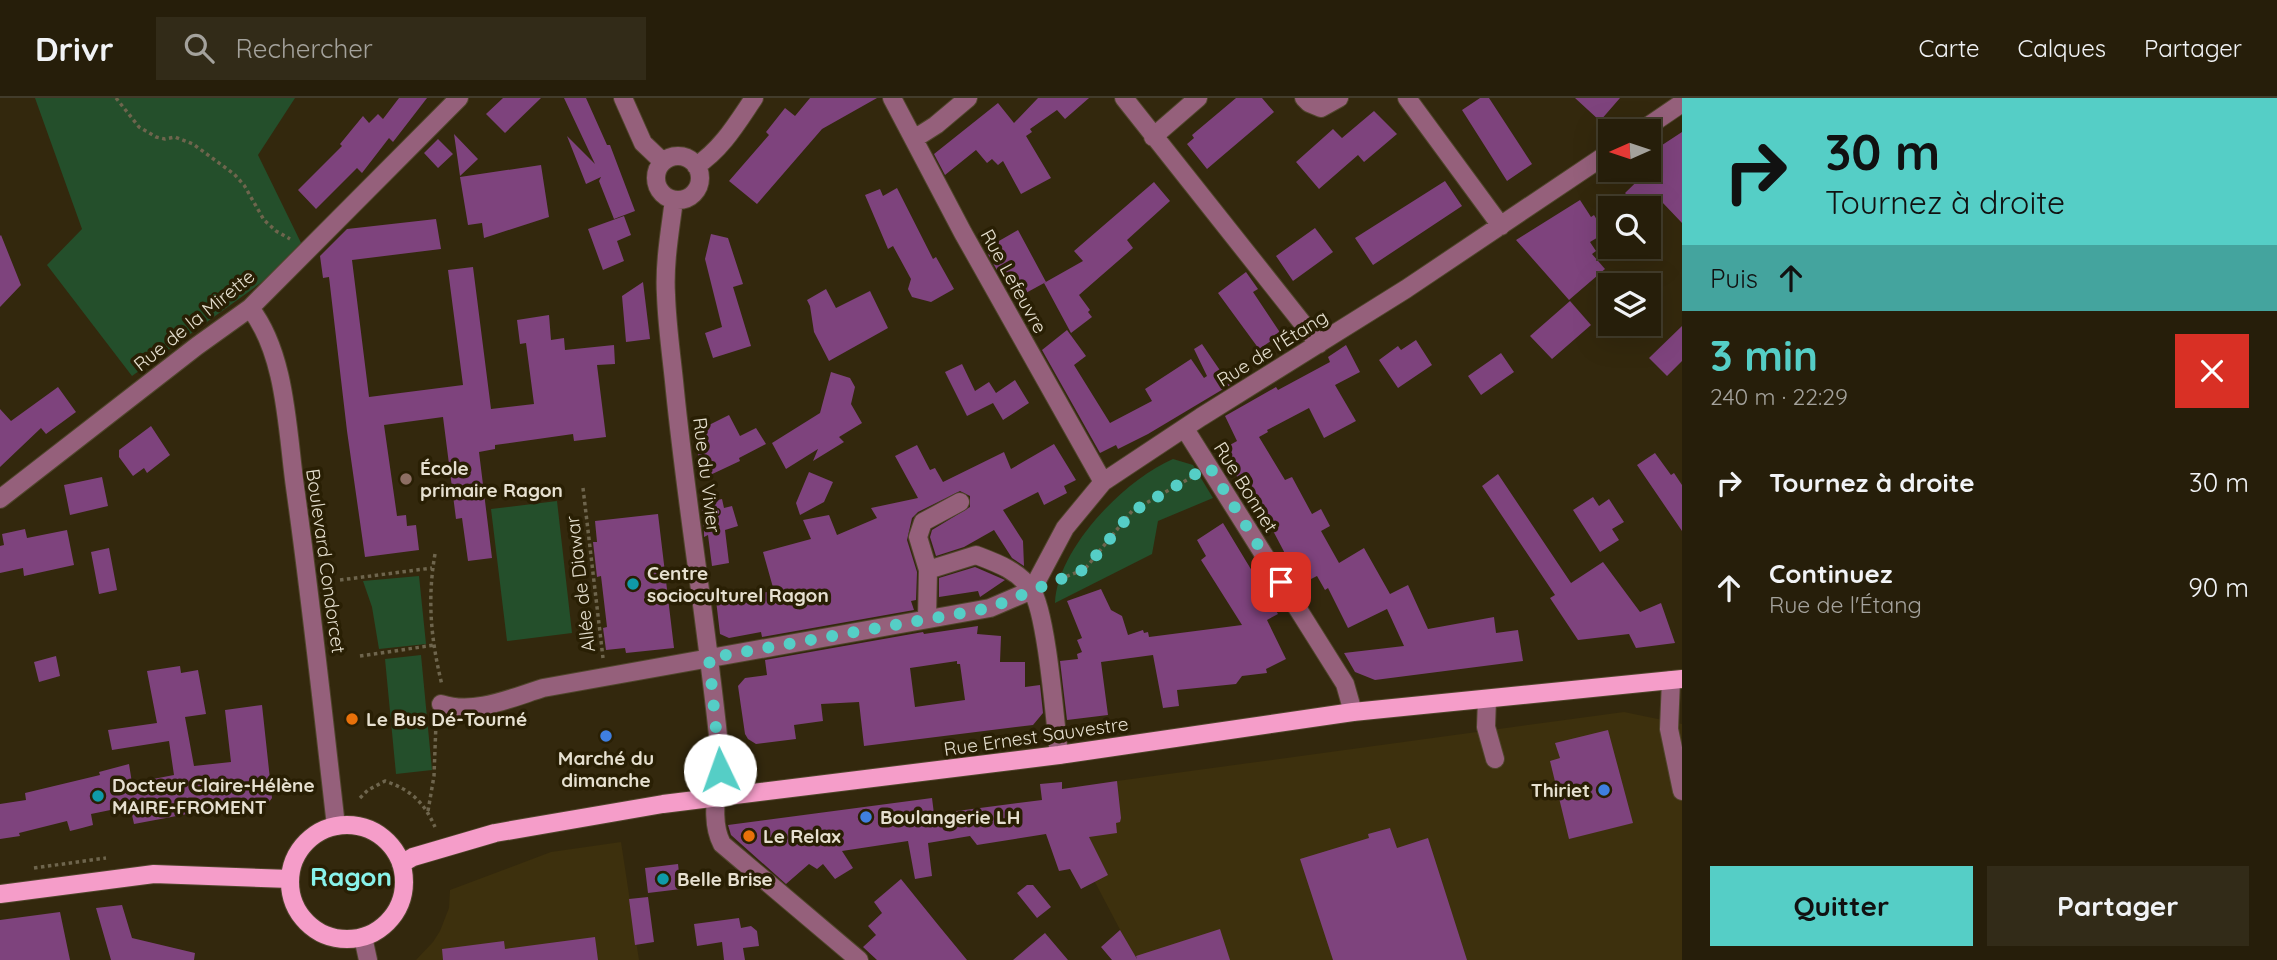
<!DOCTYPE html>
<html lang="fr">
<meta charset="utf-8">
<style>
body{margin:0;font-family:Quicksand,sans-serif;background:#322b18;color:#f1f3f6;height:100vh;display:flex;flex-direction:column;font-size:26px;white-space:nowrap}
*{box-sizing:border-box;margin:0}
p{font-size:23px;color:#a4a29c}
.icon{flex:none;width:38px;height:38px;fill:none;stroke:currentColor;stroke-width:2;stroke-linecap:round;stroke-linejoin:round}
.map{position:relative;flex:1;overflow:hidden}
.details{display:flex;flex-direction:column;background:#261e0a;width:595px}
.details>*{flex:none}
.banner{background:#55cec6;color:#111;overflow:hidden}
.needle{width:46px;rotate:267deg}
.controls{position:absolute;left:1598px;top:21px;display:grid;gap:14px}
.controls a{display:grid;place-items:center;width:63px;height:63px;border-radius:0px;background:#261e0a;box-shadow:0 7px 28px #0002,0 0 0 2px #423c2b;font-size:35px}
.pin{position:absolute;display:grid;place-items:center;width:60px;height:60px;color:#fff;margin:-30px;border-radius:14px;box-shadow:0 4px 10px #0006}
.me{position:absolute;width:77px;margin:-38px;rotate:357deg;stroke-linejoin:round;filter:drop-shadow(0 0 5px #0008)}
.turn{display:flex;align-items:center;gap:24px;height:147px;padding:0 28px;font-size:32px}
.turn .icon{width:91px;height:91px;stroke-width:2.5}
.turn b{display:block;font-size:49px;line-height:60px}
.then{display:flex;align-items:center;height:66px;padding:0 28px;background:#0003;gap:14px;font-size:26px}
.round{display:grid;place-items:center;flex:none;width:74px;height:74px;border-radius:0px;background:#322b18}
.head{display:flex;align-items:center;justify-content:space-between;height:119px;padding:0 28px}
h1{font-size:42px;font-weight:700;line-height:52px;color:#55cec6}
.button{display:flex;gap:14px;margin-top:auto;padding:14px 28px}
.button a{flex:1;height:80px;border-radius:0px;background:#55cec6;color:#111;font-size:28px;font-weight:700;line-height:80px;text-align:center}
.button a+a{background:#322b18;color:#f1f3f6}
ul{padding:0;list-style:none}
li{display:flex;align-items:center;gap:21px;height:105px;padding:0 28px}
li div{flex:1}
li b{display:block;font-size:26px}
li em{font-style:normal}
header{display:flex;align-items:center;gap:42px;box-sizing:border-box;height:98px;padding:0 35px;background:#261e0a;border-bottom:2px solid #423c2b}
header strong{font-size:33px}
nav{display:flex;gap:38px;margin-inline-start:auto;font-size:24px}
.search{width:490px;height:63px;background:#322b18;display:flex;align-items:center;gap:18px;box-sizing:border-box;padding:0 24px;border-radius:0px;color:#a4a29c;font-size:26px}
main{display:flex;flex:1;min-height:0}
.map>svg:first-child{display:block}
.built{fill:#3d300d}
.green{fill:#244f2b}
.building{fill:#7e437d;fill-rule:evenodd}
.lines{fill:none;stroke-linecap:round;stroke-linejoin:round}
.minor-casing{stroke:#50452c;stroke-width:20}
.major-casing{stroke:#50452c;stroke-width:20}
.path{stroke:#6e654d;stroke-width:3.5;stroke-dasharray:3.5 3.5;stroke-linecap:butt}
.minor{stroke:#95607b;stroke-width:18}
.major{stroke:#f59dc9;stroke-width:18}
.route{stroke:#55cec6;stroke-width:12;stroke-dasharray:0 21.6}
.education-dot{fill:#8d6e63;stroke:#291f04;stroke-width:2.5}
.culture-dot{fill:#0f9aa8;stroke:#291f04;stroke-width:2.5}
.food-dot{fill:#e8710a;stroke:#291f04;stroke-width:2.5}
.shop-dot{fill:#3f7fe0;stroke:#291f04;stroke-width:2.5}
.labels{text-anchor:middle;stroke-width:7;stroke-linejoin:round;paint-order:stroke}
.street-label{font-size:19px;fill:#e6e0d0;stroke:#291f04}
.poi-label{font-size:19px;font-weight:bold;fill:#e6e0d0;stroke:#291f04;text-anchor:start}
.district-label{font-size:26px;font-weight:bold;fill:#88f3eb;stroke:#291f04}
</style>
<header>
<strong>Drivr</strong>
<div class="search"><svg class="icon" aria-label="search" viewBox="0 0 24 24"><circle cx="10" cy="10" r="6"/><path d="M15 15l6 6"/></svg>Rechercher</div>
<nav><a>Carte</a><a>Calques</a><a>Partager</a></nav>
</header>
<main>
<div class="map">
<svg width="1682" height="862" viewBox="0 0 1682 862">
<rect width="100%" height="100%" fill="#33280d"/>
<path class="built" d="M1624,614L1682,626V862H1136L1067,731L1117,683Z
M621,744L639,862H416L433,844L440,833L449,810L450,792L551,754Z"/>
<path class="green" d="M35,0H295L258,57L305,153L132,278L47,167L82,131Z
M1173,361L1193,367L1213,400L1158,423L1152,456L1055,505C1057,451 1124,382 1173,361Z
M557,403L572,535L507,543L491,411Z
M419,478L426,546L379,551L372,509L363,483Z
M421,557L432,672L396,676L385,561Z"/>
<path class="building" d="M399,0H427L393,44L389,40L362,75L357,70L316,111L298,92L342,48L340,46L363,18L369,25L378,16L383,21Z
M503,0H541L505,35L486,16Z
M564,0H586L607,47H610L635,113L614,121L599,83L601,79L586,86L567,38L595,66Z
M810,0H877L822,31L757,106L729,83L769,37L766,34L785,10L795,18Z
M1038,0H1089L1065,21L1057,12L1030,31L1032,34L1026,38L1051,80L1021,96L1003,63L998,67L992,61L987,65L976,52L945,77L934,56L998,5L1014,25Z
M1236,0H1262L1274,14L1207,71L1187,46L1194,40L1192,37Z
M1480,0H1489L1532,66L1507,83L1462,12Z
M1575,0H1620L1600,23Z
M1374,13L1397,36L1364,64L1358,57L1319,91L1296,64L1333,31L1342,40Z
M1682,34V125L1662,104L1648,117V110H1639L1625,95L1659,62L1653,53Z
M454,36L478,61L460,78Z
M438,41L453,56L438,70L424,55Z
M541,67L549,119L484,140L482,125L468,127L460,79Z
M1445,83L1462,108L1373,167L1355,140Z
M1154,84L1170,103L1127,142L1133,150L1079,197L1090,212L1088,214L1092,219L1071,235L1044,185L1083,163L1074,153Z
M897,90L933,161L936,159L954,191L931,204L912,199L908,191L911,181L893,148L888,151L865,97L880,91L883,98Z
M1580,102L1591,119L1594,117L1605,135L1590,144L1596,153L1592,156L1605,171L1569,202L1516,142Z
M624,118L631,137L617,143L624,163L603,172L588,131Z
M436,121L441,151L352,162L369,299L463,287L448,172L473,169L491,311L534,306L526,245L520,246L517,222L549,217L551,242L564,240L565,252L614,247L615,266L597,267L606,339L574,343L573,336L495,347V351L479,354L492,460L468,463L462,420L456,421L443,319L384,327L397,418L406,417L407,428L416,427L419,452L365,459L347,333L329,179L323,180L320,158L347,131Z
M1315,130L1333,154L1293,183L1276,158Z
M1018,132L1046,184L1024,196L1013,175L1002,181L985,151Z
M711,136L728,140L743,186L733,189L751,248L713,260L705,235L722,229L705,161Z
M1,137L21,187L0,209V138Z
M1246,174L1258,191L1253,194L1281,236L1259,251L1218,195Z
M643,184L650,241L626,244L622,198Z
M826,191L836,210L870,193L888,230L829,263L814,234L810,208L807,202Z
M1570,203L1591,227L1552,261L1530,238Z
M1682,228V263L1667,278L1649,260Z
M1067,232L1086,258L1074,267L1110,325L1152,303L1145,291L1191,261L1204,280L1207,278L1194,251L1202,246L1230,287L1148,336L1118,351L1116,347L1100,355L1042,252Z
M1416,242L1432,267L1398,290L1379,262L1398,248L1401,252Z
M1346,247L1360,274L1335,287L1356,323L1324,340L1309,310L1267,332L1268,334L1259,339L1285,382L1292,379L1312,416L1321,411L1330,428L1321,433L1339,465L1364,450L1390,496L1408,487L1428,531L1494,519L1496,535L1518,532L1523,563L1375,582L1355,574L1344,555L1404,548L1387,511L1348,530L1328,490L1325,492L1317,478L1301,486L1269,425L1266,427L1221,352L1237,343L1225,318L1276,289L1278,292L1330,264L1328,259Z
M1501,255L1514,274L1481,297L1468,278Z
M962,266L975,293L989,284L996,295L1015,282L1029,305L1003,322L993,305L967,318L945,274Z
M831,274L850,280L855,289L851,306L862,325L839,339L844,344L813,363L818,351L786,371L772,345L820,315Z
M58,289L76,314L46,336L41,330L0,369V311L11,323Z
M729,317L740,338L756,330L766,346L739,360L740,363L708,378L698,357L695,334Z
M151,328L170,357L147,375L144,370L133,378L119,359V352Z
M1054,346L1076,382L1064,388L1067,395L1044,407L1038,394L1003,412L1023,443L1024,468L1012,460L994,432L964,449L936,458L930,439L932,432L970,409V398L960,393L918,414L912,420L907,442L917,474L916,502L911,503L914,512L762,539L761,534L729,540L720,536L716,502L774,493L763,454L811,441L803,422L829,417L837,437L877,420L871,410L918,400L895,358L917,347L930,372L935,370L943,384L1004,354L1011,371Z
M1655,355L1671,377L1674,375L1682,387V433L1637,367Z
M809,374L833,384L824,404L800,417L796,405Z
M1498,376L1571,485L1603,464L1640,514L1661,505L1675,545L1636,550L1629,536L1578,542L1550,500L1555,497L1482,388Z
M102,379L108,408L70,417L64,387Z
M1593,399L1599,408L1609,401L1624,424L1612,431L1619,442L1600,454L1573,412Z
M722,401L724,410L732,408L738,428L725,432L729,465L712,468L708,437L704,439V434L702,406Z
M658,416L674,550L626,555L625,550L606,552L603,530L607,529L601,478L597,479L593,444H597L595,423Z
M1223,425L1278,516L1267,522L1286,561L1266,571L1267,575L1242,578L1236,586L1177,592L1179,608L1163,610L1153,557L1101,564L1108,617L1067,622L1060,563L1078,561L1077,556L1082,554L1077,542L1082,540L1067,503L1101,491L1111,512L1122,518L1128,537L1143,532L1144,535L1148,534L1149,539L1242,527L1201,462L1206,458L1197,442Z
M25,431L27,440L67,432L74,467L24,478L23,470L0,475V448L4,447L2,436Z
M109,450L117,492L99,496L91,454Z
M975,469L1005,482L980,499L978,493L939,499V480Z
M978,528L977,536L1001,538L1000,564H1025V589L1040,587L1043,615L1033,627L864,648L859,604L821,606L823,623L794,627L796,641L756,646L748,641L745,636L738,588L745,580L767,577L765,562L923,534L924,536ZM957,563V566H960L965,602L915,609L910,570Z
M56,558L60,578L39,584L34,564Z
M180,568L181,575L198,572L206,616L185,619L194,668L231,664L225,612L262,607L272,700L260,716L246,705L134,726L130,708L91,716L93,727L82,730L70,733L67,723L19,735L20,738L0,741V706L26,702L25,695L100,677L99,674L129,666L132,685L174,677L169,643L112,652L108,632L157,625L147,573Z
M1608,632L1633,725L1569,741L1550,663L1560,660L1555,645Z
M1117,683L1121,720L1120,724L1116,725L1117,735L1089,739L1108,777L1081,791L1070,771L1059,773L1046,736L977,747L970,738L928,745L932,778L915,781L908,743L842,753L853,770L835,781L823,766L817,771L809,766L786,786L731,737L728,727L932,700L934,716L1042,702L1040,686L1062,684V691Z
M1390,730L1397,750L1428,740L1467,862H1333L1300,761L1369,740L1368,736Z
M678,766L681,791L648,795L645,770Z
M901,781L939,828L967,862H877L863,849L876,837L868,828L882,815L874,804Z
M1027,787H1033L1051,809L1037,820L1017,795Z
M648,799L654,844L635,847L629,801Z
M122,807L132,840L195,855L194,862H111L96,810Z
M60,814L70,862H0V822Z
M739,820L741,830L751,828L757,833L759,848L743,850L745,862H724L722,844L697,848L694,826Z
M1220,831L1230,862H1112L1101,849L1120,832L1137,861L1136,858Z
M1045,835L1068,862H1013Z
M595,839L598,862H443L442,851L504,843L505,851Z"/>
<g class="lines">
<g class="minor-casing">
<path id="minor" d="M623,0L643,45L663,64
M892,0L963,135L1103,384
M1124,0L1319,246
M1304,0L1309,5L1321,10L1339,0
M1407,0L1501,128
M1641,33L1682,5
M1153,39L1198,0
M914,41L936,27L968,0
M656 80a22 22 0 1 1 44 0a22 22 0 1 1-44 0Z
M696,68C722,51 737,25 754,0
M674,102C670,133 664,166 666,197C667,229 672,261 675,293C687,411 707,528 719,647C722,679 707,718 722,746L859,862
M250,210C286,256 287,331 295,389C311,502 323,615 336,728
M1185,331L1345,586L1353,614
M0,401L197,248L250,210L459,0
M960,404L923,424L918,439L928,472L976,457C997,465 1017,472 1031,491C1047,514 1055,624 1059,657
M927,520L928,472
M1671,582L1669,631L1682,693
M1487,601L1486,629L1495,661
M441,606C474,617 511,600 543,590L990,510L1032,492L1065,430L1103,384L1201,319L1406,191L1610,54
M363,839L368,862"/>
</g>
<g class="major-casing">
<path id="major" d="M290 784a57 57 0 1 1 114 0a57 57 0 1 1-114 0Z
M401,766L413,759L495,735L663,706L1059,657L1353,614L1682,581
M0,796L154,776L290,781"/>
</g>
<path class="path" d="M116,0L139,29L156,39L165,41L175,39L193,46L234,76L244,87L264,122L276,133L290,141
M583,390L603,560
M435,456C427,502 431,542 442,587
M1060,481L1085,471L1132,413L1192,379
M340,482L432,470
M360,558L435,547
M360,700L368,692L385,683C411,692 424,704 435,729
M428,713L434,678L436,625
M34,770L106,760"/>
<use href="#minor" class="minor"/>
<use href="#major" class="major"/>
</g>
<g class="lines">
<path class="route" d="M720,672L709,560L990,510L1085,471L1132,414L1209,368L1281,484"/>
</g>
<circle class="education-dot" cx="406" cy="381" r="7"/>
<g class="culture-dot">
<circle cx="633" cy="486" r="7"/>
<circle cx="98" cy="698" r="7"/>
<circle cx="663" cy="781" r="7"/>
</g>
<g class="food-dot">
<circle cx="352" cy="621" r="7"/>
<circle cx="749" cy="738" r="7"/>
</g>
<g class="shop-dot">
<circle cx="606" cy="638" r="7"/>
<circle cx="1604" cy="692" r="7"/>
<circle cx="866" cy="719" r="7"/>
</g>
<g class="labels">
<g class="street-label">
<text transform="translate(1014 183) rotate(61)" y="7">Rue Lefeuvre</text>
<text transform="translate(194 222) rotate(-39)" y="7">Rue de la Mirette</text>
<text transform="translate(1272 250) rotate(-32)" y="7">Rue de l'Étang</text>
<text transform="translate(707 377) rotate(83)" y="7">Rue du Vivier</text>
<text transform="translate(1246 389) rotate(58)" y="7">Rue Bonnet</text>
<text transform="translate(326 463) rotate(82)" y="7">Boulevard Condorcet</text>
<text transform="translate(580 486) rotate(-97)" y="7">Allée de Diawar</text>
<text transform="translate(1036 638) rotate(-8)" y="7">Rue Ernest Sauvestre</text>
</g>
<g class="poi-label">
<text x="420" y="377">École<tspan x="420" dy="22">primaire Ragon</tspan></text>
<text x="647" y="482">Centre<tspan x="647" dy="22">socioculturel Ragon</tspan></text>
<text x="366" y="628">Le Bus Dé-Tourné</text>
<text x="606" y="667" text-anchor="middle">Marché du<tspan x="606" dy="22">dimanche</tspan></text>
<text x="112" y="694">Docteur Claire-Hélène<tspan x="112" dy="22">MAIRE-FROMENT</tspan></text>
<text x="1590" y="699" text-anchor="end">Thiriet</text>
<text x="880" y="726">Boulangerie LH</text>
<text x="763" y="745">Le Relax</text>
<text x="677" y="788">Belle Brise</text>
</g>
<g class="district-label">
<text x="351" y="788">Ragon</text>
</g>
</g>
</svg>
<div class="controls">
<a><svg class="needle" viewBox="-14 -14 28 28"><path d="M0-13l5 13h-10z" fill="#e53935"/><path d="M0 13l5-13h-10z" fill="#a4a29c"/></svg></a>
<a><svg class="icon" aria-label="search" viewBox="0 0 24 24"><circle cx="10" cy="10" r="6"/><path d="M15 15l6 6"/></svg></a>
<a><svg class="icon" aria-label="layers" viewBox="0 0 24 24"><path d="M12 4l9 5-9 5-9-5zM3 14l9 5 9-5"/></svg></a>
</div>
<div class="pin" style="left:1281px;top:484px;background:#d93025"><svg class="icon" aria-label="arrive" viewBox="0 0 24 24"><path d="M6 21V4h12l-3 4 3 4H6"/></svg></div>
<svg class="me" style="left:720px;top:672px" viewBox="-20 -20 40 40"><circle r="19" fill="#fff"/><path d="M0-13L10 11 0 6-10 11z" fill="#55cec6"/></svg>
</div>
<section class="details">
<div class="banner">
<div class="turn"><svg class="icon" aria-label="right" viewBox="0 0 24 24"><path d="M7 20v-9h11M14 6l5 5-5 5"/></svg><div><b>30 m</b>Tournez à droite</div></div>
<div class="then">Puis<svg class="icon" aria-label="ahead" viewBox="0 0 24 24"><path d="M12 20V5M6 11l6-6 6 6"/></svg></div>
</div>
<div class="head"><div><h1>3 min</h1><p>240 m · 22:29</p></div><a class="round" style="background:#d93025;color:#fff"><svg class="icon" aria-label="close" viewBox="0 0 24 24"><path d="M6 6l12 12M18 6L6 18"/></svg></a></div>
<ul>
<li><svg class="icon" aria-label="right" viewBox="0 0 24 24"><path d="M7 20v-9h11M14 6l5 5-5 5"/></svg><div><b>Tournez à droite</b></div><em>30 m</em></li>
<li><svg class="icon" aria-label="ahead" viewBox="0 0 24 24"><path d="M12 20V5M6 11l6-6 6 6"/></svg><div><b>Continuez</b><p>Rue de l'Étang</p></div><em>90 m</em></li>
</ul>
<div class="button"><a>Quitter</a><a>Partager</a></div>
</section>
</main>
